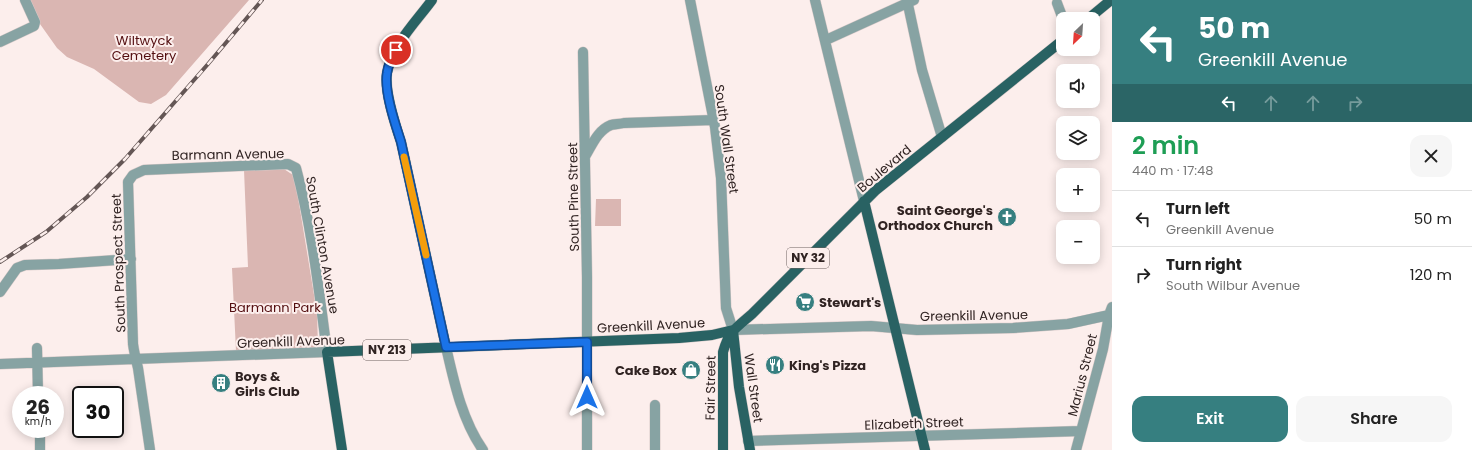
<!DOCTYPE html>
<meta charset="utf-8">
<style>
body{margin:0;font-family:Poppins,sans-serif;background:#f6f6f6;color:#222;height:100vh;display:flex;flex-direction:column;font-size:15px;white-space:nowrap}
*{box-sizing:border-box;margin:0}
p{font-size:13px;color:#767676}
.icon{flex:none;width:22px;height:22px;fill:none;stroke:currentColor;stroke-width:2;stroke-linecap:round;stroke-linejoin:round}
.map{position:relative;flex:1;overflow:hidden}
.drawer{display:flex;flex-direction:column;background:#fff;width:360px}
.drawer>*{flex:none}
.banner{background:#367f80;color:#fff;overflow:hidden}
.needle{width:26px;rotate:205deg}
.controls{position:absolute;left:1056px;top:12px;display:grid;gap:8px}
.controls a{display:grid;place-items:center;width:44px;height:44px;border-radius:8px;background:#fff;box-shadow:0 2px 10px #0003;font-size:20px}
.speed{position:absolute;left:12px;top:386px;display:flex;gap:8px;font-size:20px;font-weight:700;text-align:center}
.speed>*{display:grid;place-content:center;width:52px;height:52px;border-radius:50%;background:#fff;box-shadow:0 2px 10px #0003;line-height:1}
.speed small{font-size:10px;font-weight:400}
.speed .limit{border:2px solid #111;border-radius:6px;background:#fff;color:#111}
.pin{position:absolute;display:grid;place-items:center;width:34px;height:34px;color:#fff;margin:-17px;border:2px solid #fff;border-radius:50%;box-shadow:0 1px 4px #0007}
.me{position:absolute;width:44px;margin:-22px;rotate:0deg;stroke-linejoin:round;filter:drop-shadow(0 0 3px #0008)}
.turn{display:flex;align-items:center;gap:14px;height:84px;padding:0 20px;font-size:18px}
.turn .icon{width:52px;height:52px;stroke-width:2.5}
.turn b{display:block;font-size:28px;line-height:34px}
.lanes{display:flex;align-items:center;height:38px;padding:0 20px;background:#0003;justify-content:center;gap:20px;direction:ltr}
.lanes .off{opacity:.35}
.round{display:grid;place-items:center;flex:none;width:42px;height:42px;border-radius:12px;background:#f6f6f6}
.summary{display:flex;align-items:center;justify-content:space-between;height:68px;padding:0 20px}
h1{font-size:24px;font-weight:600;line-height:30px;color:#1e9e55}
.primary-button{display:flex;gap:8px;margin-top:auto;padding:8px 20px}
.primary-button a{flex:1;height:46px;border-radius:12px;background:#367f80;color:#fff;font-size:16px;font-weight:600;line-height:46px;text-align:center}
.primary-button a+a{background:#f6f6f6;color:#222}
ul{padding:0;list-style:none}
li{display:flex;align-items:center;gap:12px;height:56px;padding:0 20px;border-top:1px solid #e0e0e0}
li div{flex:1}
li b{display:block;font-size:15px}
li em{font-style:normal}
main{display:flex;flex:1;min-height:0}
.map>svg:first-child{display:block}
.green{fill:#dab6b2}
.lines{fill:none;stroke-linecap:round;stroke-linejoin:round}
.minor-casing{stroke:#d7c9c8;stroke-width:11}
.major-casing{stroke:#d7c9c8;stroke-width:11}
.minor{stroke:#87a3a3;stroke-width:10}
.major{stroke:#296263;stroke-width:10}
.rail-casing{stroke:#645655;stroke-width:4}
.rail{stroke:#fceeec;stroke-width:2.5;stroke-dasharray:8;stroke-linecap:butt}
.route-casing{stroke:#114b97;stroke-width:10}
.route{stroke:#1a73e8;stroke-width:7}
.slow{stroke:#f59e0b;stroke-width:7}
.labels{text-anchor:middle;stroke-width:4;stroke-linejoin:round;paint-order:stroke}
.shield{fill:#fceeec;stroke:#6d605f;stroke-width:1}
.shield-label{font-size:12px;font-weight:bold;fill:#302322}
.park-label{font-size:13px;fill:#530e10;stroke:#fceeec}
.street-label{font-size:13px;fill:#302322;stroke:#fceeec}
.poi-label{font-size:13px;font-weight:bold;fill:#302322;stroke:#fceeec;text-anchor:start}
</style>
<main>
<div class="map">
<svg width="1112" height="450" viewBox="0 0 1112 450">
<rect width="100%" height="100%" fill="#fceeec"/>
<path class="green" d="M29,0H249L166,95L151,104L139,102L94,69L67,57L57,48L40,24Z
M284,169L293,175L295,179L317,313L318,347L236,351L232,268L248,267L244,170Z
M596,199H621V226H595Z"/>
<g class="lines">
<g class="minor-casing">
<path id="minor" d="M690,0L715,127L721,178L726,308L733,330L871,326L917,330L1013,328L1068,324L1109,315
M815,0L864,201
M907,0L922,70L942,137
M1057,3L1063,19
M826,40L914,0
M0,42L34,26L35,22L25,0
M583,52L587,277V450
M586,155C592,145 598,130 611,125C614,124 620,124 624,123L713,120
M0,292L17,268L25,265L59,264L131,259
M446,347C454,382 462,420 483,450
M37,348L38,395
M0,364C109,361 218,357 327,352C319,292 312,227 296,168L288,164L144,170L133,175L128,182L133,344C134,352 136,360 138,368L150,450
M655,405V450
M40,429V450
M748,441L1081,431
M1076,450L1103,349L1109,315L1112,307"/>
</g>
<g class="major-casing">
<path id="major" d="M432,0C416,22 392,45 387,73C384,91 395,124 401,142L446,347
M1088,19L1111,0
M864,201L925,450
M733,330L739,387L750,450
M342,450L327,352L679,338L712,335L733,330
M723,450V352C729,331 736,328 752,314L876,190L1063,40"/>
</g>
<use href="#minor" class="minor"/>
<use href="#major" class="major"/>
<g class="rail-casing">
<path id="rail" d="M0,262L46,232L87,197L125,159L208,64L262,0"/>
</g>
<use href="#rail" class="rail"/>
</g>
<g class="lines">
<g class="route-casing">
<path id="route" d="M396,50C392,57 388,65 387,73C384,92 395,123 401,142L446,347L587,342V397"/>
</g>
<use href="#route" class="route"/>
<path class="slow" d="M404,157L426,255"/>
</g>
<defs>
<g id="church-disc" transform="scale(1)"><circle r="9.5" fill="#367f80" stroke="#fceeec"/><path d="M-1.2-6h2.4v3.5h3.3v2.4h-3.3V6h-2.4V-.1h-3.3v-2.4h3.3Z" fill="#fff"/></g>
<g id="supermarket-disc" transform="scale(1)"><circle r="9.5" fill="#367f80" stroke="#fceeec"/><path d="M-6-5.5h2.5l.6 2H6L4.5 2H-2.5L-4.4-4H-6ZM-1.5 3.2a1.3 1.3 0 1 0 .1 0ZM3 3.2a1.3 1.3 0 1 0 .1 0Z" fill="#fff"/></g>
<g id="restaurant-disc" transform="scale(1)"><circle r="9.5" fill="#367f80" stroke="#fceeec"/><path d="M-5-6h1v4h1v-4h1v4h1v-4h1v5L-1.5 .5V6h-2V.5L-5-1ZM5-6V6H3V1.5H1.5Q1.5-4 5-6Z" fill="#fff"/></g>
<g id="shop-disc" transform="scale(1)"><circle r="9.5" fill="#367f80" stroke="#fceeec"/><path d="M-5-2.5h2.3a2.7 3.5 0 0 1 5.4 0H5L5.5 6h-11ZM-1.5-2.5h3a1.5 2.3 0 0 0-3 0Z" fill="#fff"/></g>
<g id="building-disc" transform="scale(1)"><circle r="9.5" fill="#367f80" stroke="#fceeec"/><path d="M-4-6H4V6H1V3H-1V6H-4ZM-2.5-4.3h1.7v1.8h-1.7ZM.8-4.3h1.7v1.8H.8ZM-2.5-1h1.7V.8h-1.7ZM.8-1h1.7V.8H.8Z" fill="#fff"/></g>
</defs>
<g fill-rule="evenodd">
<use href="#church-disc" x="1007" y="217"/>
<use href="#supermarket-disc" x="805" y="302"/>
<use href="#restaurant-disc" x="775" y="365"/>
<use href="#shop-disc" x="691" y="370"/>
<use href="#building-disc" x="221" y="383"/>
</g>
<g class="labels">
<g class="shield">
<rect x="787" y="248" width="42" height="20" rx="3"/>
<rect x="363" y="340" width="48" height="20" rx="3"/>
</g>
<g class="shield-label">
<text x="808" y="262">NY 32</text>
<text x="387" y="354">NY 213</text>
</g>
<g class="park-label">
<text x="144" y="45">Wiltwyck<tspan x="144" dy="15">Cemetery</tspan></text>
<text x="275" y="312">Barmann Park</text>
</g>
<g class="street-label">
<text transform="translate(727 139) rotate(82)" y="5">South Wall Street</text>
<text transform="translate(228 154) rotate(-1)" y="5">Barmann Avenue</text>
<text transform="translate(884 168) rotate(-40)" y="5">Boulevard</text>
<text transform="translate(573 197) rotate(-91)" y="5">South Pine Street</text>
<text transform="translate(323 245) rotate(80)" y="5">South Clinton Avenue</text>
<text transform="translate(118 263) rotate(-92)" y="5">South Prospect Street</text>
<text transform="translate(974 315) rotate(-1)" y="5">Greenkill Avenue</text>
<text transform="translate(651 325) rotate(-3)" y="5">Greenkill Avenue</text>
<text transform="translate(291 341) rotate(-2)" y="5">Greenkill Avenue</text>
<text transform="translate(1082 375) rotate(-76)" y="5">Marius Street</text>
<text transform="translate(710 388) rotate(-89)" y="5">Fair Street</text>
<text transform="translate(754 388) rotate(82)" y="5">Wall Street</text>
<text transform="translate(914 423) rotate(-2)" y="5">Elizabeth Street</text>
</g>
<g class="poi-label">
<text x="993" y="215" text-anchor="end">Saint George's<tspan x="993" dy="15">Orthodox Church</tspan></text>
<text x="819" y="307">Stewart's</text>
<text x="789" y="370">King's Pizza</text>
<text x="677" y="375" text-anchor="end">Cake Box</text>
<text x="235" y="381">Boys &amp;<tspan x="235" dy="15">Girls Club</tspan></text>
</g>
</g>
</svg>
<div class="controls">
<a><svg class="needle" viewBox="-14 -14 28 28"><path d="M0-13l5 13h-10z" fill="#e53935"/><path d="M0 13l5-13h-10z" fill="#767676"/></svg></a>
<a><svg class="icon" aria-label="sound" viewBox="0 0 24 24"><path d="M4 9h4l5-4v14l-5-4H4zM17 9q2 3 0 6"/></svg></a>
<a><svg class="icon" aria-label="layers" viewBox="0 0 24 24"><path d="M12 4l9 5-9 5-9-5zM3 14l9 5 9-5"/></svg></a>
<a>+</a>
<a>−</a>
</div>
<div class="speed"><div>26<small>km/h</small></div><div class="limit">30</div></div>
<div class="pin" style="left:396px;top:50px;background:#d93025"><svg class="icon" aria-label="arrive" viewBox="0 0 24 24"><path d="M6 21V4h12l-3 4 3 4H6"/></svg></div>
<svg class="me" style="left:587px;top:397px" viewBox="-20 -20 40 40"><path d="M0-17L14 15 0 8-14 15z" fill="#1a73e8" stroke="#fff" stroke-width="4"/></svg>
</div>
<section class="drawer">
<div class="banner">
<div class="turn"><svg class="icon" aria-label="left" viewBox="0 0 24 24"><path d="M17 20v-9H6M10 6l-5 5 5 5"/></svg><div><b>50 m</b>Greenkill Avenue</div></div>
<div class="lanes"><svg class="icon" aria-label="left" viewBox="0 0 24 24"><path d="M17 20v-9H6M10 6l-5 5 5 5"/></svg><svg class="icon off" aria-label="ahead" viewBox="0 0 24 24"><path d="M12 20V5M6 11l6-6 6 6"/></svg><svg class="icon off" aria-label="ahead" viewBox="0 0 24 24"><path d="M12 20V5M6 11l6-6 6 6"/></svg><svg class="icon off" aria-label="right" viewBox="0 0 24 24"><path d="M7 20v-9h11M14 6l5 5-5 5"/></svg></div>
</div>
<div class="summary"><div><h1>2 min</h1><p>440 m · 17:48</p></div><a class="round"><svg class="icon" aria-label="close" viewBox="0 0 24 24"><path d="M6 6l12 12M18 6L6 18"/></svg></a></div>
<ul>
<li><svg class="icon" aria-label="left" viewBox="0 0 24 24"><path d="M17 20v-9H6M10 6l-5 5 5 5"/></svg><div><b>Turn left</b><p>Greenkill Avenue</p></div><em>50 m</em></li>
<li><svg class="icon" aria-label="right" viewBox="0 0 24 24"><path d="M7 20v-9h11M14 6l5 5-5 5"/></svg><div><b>Turn right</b><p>South Wilbur Avenue</p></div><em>120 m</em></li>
</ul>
<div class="primary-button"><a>Exit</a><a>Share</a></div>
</section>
</main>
